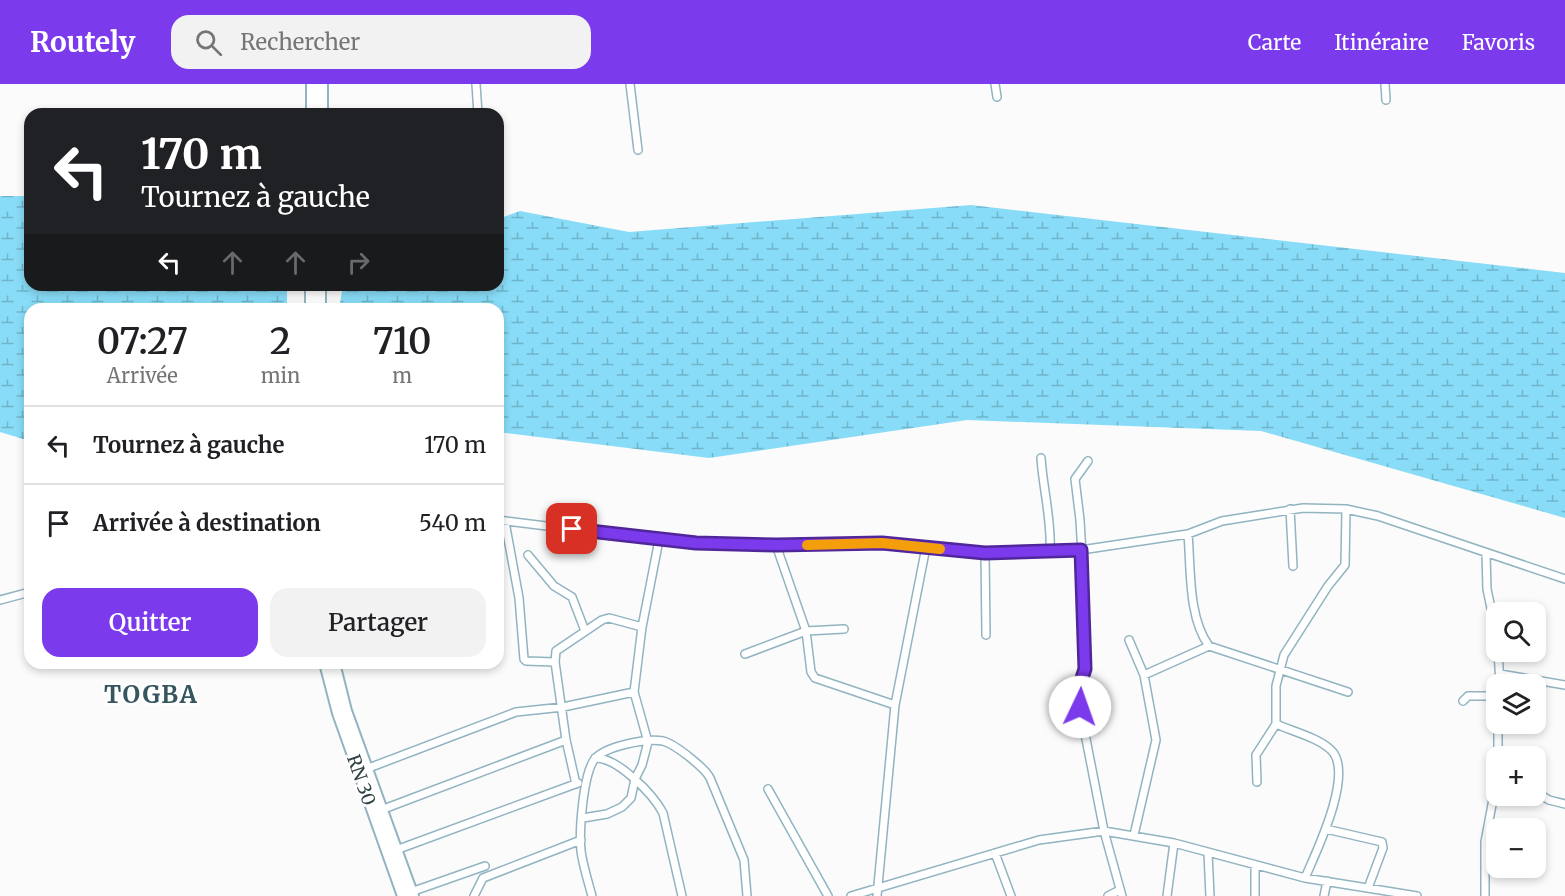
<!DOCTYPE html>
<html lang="fr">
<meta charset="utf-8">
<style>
body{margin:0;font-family:Merriweather,serif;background:#f2f2f2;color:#202124;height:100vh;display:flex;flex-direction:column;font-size:22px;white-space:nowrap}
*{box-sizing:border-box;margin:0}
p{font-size:20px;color:#757577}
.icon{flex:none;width:33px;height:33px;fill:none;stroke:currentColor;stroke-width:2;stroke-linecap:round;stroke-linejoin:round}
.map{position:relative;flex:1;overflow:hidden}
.panel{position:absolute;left:24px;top:219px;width:480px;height:366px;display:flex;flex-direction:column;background:#fff;border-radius:18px;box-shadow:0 3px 9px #0003}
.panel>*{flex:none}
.hud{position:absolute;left:24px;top:24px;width:480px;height:183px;border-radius:18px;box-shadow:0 3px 9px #0003;background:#202124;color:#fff;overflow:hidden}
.buttons{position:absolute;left:1486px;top:518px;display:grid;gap:12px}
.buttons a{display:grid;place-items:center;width:60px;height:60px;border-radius:12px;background:#fff;box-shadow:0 3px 9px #0003;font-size:30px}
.pin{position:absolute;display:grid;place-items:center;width:51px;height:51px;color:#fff;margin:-26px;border-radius:12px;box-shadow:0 3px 9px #0006}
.me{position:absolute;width:66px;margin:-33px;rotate:3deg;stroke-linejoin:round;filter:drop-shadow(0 0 4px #0008)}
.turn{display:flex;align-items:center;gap:21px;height:126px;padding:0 18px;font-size:27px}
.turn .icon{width:78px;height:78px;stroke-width:2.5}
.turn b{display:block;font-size:42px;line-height:51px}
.lanes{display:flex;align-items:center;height:57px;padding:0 18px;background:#0003;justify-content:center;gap:30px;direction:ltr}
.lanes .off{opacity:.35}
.eta{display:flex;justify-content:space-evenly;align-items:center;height:102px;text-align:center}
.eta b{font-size:36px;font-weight:600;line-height:42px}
.cta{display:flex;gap:12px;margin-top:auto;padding:12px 18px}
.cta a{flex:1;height:69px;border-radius:18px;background:#7c3aed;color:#fff;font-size:24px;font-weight:600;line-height:69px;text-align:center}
.cta a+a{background:#f2f2f2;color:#202124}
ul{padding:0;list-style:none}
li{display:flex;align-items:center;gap:18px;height:78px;padding:0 18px;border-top:2px solid #e0e0e0}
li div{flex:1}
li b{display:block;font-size:22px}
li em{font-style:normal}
header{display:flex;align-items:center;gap:36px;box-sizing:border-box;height:84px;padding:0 30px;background:#7c3aed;color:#fff}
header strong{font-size:28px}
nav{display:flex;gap:33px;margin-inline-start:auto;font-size:21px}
.search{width:420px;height:54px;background:#f2f2f2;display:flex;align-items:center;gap:15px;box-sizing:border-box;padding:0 21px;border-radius:18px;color:#757577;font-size:22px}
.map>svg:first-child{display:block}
.wetland{fill:url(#wetland-marsh)}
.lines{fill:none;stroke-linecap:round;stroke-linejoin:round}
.street-casing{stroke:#91b4c0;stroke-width:10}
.primary-casing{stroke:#91b4c0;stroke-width:14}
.street{stroke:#fff;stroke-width:7}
.primary{stroke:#fff;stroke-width:10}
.route-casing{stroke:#51269a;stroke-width:15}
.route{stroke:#7c3aed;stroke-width:10}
.slow{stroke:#f59e0b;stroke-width:10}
.labels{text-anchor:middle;stroke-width:5;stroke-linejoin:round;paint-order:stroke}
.street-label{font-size:18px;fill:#314045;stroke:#fff}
.district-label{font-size:24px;font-weight:bold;letter-spacing:1.5px;fill:#35555f;stroke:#fff}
</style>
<header>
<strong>Routely</strong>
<div class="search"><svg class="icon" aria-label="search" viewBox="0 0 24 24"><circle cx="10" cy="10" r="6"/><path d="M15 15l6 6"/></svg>Rechercher</div>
<nav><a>Carte</a><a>Itinéraire</a><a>Favoris</a></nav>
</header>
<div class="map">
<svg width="1565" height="812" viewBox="0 0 1565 812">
<defs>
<pattern id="wetland-marsh" width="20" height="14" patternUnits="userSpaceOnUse" patternTransform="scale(1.5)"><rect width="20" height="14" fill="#88dcf7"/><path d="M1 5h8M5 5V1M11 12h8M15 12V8" fill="none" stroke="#70b4ca"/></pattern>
</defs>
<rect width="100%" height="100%" fill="#fbfbfb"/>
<path class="wetland" d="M0,112H30V201H287V225H30V357L0,348Z
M971,121L1565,189V434L1261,347L967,336L709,374L498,348V225H339L343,201H498V135L520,127L629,148Z"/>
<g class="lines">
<g class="street-casing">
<path id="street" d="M476,0L478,30
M630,0L638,66
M995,0L997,13
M1385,0L1386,16
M1041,374C1043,405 1052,437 1050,468
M1088,377L1075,395L1080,436L1085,523V585L1077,609L1104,747L1122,812
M1290,425L1293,482
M498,436L659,456L776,461L882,459L985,469L1081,466L1188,450L1222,437L1303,424L1346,425L1378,432L1565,495
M505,438L519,514L524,575L526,577L555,578
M1188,450C1191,485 1188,534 1209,562L1348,608
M776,461L806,547L811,588L815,594L895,621
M985,469L986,551
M1486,470L1487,505L1497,553
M528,471L554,502L572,513L585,547
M0,516L30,508
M1129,556L1144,591L1156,656L1134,751
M1498,567L1500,600
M745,570L806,547L844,545
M1500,590L1565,601
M1144,591L1209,562
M1463,617L1468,612H1497
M1276,640C1292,647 1319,654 1331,666C1355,689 1316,768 1305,794
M1498,672V639
M595,674C617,673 653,710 663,729L682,812
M366,685L516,628L563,623L634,608
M1257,698L1256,671L1276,640V602L1284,571L1328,502L1345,481L1346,425
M576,700L566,656L555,578L556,567L602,536L609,534L642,543
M768,705L828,812
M1536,708L1549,716L1565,720
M381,726L566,656
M583,734L607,730L622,723L631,714L635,695L642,681L648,658L634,608L642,543L659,456
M1326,745L1382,758L1383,764L1368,804
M396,766L578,699
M995,769L1011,812
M1208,769L1210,812
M411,808L485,782
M474,812L483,794L581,756
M592,812C588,797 583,782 581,767C579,747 583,692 594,676C604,662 647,654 663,657C675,660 705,684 710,694L744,776L747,812
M851,812L1039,756L1104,747L1174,759L1305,794L1417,812
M877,812L895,621L926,463
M1108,812L1120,806
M1167,812L1174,759
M1255,812V782
M1324,812L1327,797
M1485,812V758L1497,694"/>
</g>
<g class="primary-casing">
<path id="primary" d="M312,30V0
M322,30V0
M311,225V201
M320,225V201
M325,579L338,629L403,812
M334,579L346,627L413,812"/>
</g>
<use href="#street" class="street"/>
<use href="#primary" class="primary"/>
</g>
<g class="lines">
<g class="route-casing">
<path id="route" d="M572,445L696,459L777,461L882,459L985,469L1081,466L1085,585L1077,609L1080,623"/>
</g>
<use href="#route" class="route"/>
<path class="slow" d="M807,461L882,459L940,465"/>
</g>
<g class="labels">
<g class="street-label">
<text transform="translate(361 696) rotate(71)" y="6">RN 30</text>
</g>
<g class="district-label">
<text x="151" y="619">TOGBA</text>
</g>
</g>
</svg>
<div class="buttons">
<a><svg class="icon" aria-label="search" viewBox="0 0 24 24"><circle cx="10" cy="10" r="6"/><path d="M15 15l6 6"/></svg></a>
<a><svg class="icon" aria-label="layers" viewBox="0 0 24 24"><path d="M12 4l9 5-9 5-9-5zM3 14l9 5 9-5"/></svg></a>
<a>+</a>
<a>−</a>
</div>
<div class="pin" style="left:572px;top:445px;background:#d93025"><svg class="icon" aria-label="arrive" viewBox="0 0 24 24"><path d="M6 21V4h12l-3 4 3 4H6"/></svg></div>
<svg class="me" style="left:1080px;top:623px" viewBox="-20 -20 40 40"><circle r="19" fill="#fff"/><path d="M0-13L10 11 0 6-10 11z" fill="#7c3aed"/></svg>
<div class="hud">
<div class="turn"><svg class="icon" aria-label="left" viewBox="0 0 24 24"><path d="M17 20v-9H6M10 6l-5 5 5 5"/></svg><div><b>170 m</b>Tournez à gauche</div></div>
<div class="lanes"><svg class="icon" aria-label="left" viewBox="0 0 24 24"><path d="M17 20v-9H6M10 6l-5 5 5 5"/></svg><svg class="icon off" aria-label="ahead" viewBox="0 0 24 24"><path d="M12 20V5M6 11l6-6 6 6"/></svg><svg class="icon off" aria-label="ahead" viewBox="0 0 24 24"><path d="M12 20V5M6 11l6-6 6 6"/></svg><svg class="icon off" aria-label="right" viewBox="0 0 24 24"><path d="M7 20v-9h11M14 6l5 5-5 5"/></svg></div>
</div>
<section class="panel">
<div class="eta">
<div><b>07:27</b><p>Arrivée</p></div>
<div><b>2</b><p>min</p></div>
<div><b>710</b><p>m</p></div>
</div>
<ul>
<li><svg class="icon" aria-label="left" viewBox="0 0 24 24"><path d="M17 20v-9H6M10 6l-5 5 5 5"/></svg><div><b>Tournez à gauche</b></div><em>170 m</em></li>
<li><svg class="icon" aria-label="arrive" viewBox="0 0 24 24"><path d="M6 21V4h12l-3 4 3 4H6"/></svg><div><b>Arrivée à destination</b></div><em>540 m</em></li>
</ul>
<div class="cta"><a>Quitter</a><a>Partager</a></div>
</section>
</div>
